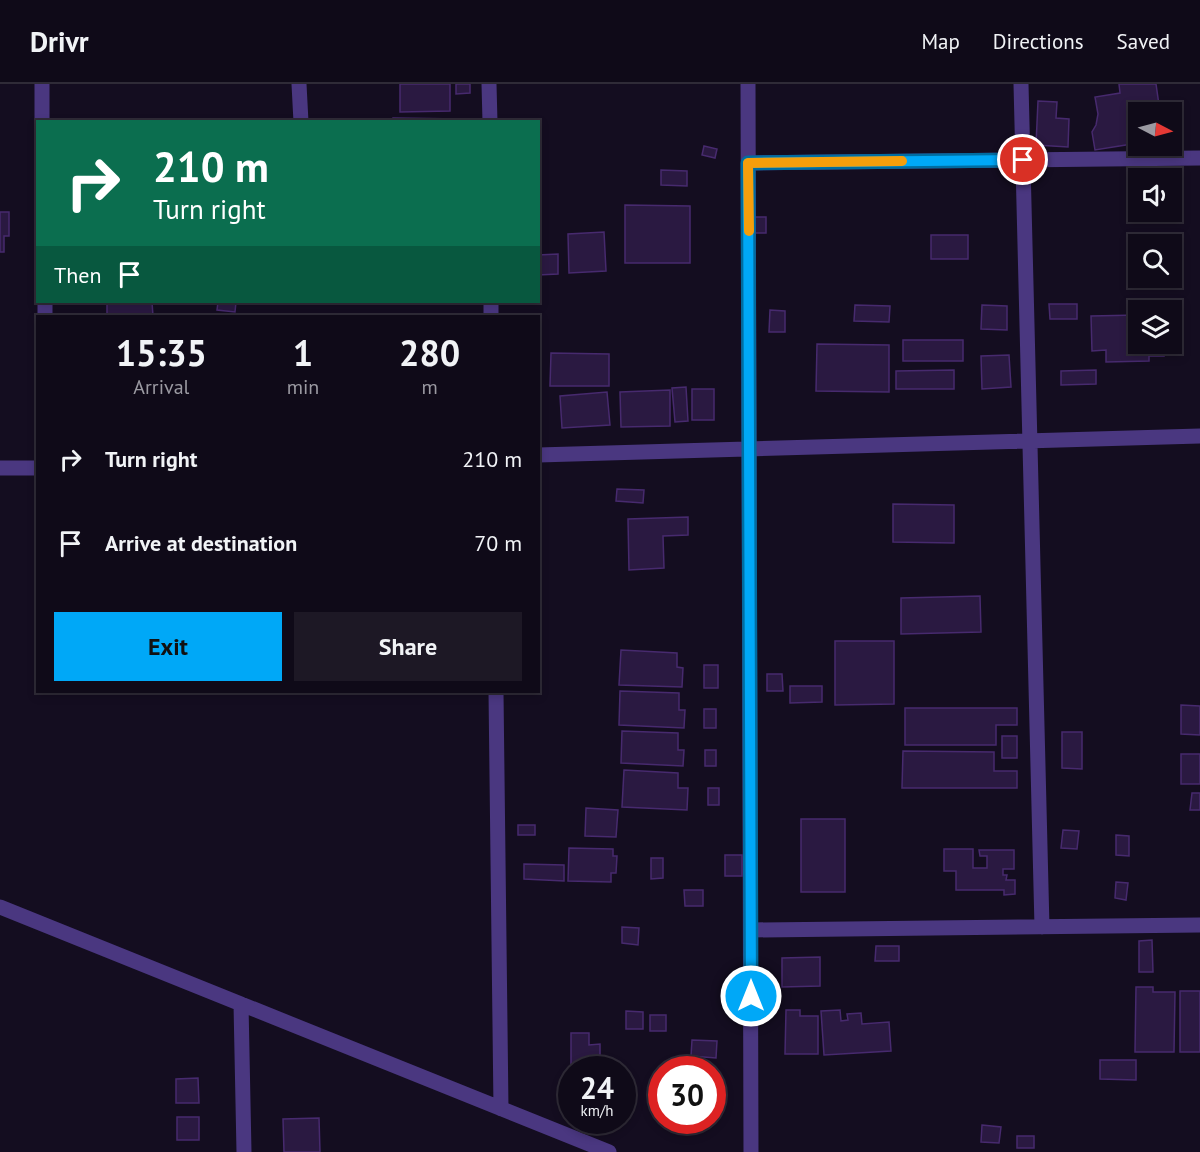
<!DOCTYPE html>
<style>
body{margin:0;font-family:"PT Sans",sans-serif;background:#1d1825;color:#f1f3f6;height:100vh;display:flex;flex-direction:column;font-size:22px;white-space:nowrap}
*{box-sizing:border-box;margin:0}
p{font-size:20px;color:#9b9aa2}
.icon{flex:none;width:33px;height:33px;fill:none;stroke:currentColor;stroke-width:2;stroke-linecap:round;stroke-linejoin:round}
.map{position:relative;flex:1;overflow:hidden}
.drawer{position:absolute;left:36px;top:231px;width:504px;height:378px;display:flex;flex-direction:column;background:#0f0a18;border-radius:0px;box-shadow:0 3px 9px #0003,0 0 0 2px #2f2b37}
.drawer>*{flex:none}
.hud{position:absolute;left:36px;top:36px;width:504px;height:183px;border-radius:0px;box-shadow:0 3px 9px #0003,0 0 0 2px #2f2b37;background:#0b6e4f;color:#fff;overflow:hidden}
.needle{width:39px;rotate:96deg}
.fabs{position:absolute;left:1128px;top:18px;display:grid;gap:12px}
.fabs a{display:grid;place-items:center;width:54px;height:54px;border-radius:0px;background:#0f0a18;box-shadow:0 3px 9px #0003,0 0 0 2px #2f2b37;font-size:30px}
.speed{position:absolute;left:558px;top:972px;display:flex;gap:12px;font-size:30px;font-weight:700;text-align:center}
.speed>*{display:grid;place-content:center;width:78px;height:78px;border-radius:50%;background:#0f0a18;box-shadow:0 3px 9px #0003,0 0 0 2px #2f2b37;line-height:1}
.speed small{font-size:15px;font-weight:400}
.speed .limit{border:9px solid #d22;background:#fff;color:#111}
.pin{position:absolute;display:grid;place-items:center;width:51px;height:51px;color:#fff;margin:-26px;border:3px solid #fff;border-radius:50%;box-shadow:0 2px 6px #0007}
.me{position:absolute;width:66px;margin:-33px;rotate:0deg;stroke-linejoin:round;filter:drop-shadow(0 0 4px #0008)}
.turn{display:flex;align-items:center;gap:21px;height:126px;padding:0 18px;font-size:27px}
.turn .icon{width:78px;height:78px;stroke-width:2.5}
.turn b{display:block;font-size:42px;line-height:51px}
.then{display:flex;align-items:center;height:57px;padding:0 18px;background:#0003;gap:12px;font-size:22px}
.eta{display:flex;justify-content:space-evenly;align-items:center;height:102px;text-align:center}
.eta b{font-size:36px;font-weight:700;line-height:42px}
.button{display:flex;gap:12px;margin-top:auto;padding:12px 18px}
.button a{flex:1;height:69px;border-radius:0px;background:#00a8f7;color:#111;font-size:24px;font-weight:700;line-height:69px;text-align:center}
.button a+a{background:#1d1825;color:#f1f3f6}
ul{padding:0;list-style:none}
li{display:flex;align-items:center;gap:18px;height:84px;padding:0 18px}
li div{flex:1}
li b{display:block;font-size:22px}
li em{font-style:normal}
header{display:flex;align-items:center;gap:36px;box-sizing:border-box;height:84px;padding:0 30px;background:#0f0a18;border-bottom:2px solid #2f2b37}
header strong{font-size:28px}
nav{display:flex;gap:33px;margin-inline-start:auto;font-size:21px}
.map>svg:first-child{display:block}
.building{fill:#2a1941;stroke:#472a6e;stroke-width:1.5}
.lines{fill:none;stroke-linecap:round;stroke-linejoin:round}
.minor{stroke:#4a3780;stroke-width:15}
.route-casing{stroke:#006da1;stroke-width:15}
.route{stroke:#00a8f7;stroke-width:10}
.slow{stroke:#f59e0b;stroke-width:10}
</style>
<header>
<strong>Drivr</strong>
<nav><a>Map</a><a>Directions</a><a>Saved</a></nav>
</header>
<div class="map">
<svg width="1200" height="1068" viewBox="0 0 1200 1068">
<rect width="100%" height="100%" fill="#140d20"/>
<path class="building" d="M400,0H450V27L400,28Z
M456,0H470V9L456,10Z
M1119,0H1156L1160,28H1138V59L1095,66L1092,48L1096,41L1098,30L1095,13L1120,9Z
M1038,17L1057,18L1056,34L1069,35L1068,63L1036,61Z
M393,34L460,35V38H393Z
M704,62L717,65L715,74L702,71Z
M661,86L687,87V102L661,101Z
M625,121L690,122V179H625Z
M0,128H9V152H4V168H0Z
M754,133H766V149H754Z
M604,148L606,187L569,189L568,150Z
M931,151H968V175H931Z
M558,170V190L538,191V171Z
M107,218H152L153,232H107Z
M218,218H236L235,228L217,226Z
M1049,220H1077V235H1050Z
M855,221L890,222L889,238L854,237Z
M982,221L1007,222V246L981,245Z
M770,226L785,227V248H769Z
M1138,231V260H1163L1164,272H1149V277L1106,278V266L1092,267L1091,232Z
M903,256H963V277H903Z
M817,260L889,261V308L816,307Z
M551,269L609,270V302H550Z
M1009,271L1011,303L982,305L981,272Z
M954,286V305H896V287Z
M1096,286V300L1061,301V287Z
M686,303L688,337L675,338L672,304Z
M692,305H714V336H692Z
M670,306V342L621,343L620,308Z
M607,308L610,341L562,344L560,312Z
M617,405L644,406L643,419L616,417Z
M893,420L954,421V459L893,458Z
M688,433V451L663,452L664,484L629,486L628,435Z
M980,512L981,548L901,550V514Z
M835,557H894V620L835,621Z
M621,566L677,569V583L683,584L682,603L619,601Z
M704,581H718V604H704Z
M767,590H782L783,607H767Z
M790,602H822V618L790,619Z
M620,607L679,609V626H685L684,644L619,641Z
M1181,621L1200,622V651L1181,650Z
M905,624H1017V641H996V661H905Z
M704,625H716V644H704Z
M622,647L678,649V666H684L683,682L621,679Z
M1062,648H1082V685L1062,684Z
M1002,652H1017V674H1002Z
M705,666H716V682H705Z
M903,667L994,668V687H1017V704H902Z
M1181,670H1200V700H1181Z
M624,686L678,689V704H688L687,726L622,723Z
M708,704H719V721H708Z
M1192,709H1200V726H1190Z
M586,724L618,726L616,753L585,752Z
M801,735H845V808H801Z
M518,741H535V751H518Z
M1063,746L1079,747L1077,765L1061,764Z
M1116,751L1129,752V772L1116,771Z
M569,764L613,765V772H617L616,789H611V798L568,797Z
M944,765H973V784H987V772H980L979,766H1014V785H1003V791H1007L1006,796H1015V810L1004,811V806H956V787H944Z
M725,771H742V792H725Z
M651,774H663V794L651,795Z
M524,780L564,781V797L524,795Z
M1116,798L1128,799L1126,816L1115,814Z
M684,806H703V822H685Z
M622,843L639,844L638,861L622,859Z
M1152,856L1153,888H1139V857Z
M876,862H899V877H875Z
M820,873V902L782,903V874Z
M1136,903H1153V908H1175L1174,968H1135Z
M1180,907H1200V968H1180Z
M786,926H800V932H818V970H785Z
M840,926L841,937L848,936L847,930L861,929L862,940L889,938L891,967L824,971L821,927Z
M626,927L643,928V945H626Z
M650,931H666V947H650Z
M571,949H589V961L600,960V983L571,982Z
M692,956L717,957L716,974L691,972Z
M1100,976H1136V996L1100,995Z
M198,994L199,1019H176V995Z
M177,1033H199V1056H177Z
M319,1034L320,1068H284L283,1035Z
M982,1041L1001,1043L999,1059L981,1058Z
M1017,1052H1034V1064H1017Z"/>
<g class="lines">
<path class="minor" d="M42,0V38
M299,0L301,38
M489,0L490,38
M748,0L751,1068
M1021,0L1042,843
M749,79L1200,74
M45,218V232
M491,218V232
M538,371L1200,352
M0,384H38
M496,608L501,1025
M0,823L609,1068
M751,846L1200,841
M241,920L244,1068"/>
</g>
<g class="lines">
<g class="route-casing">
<path id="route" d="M751,912L748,79L1023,76"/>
</g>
<use href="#route" class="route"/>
<path class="slow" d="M749,147L748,79L902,77"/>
</g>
</svg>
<div class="fabs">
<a><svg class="needle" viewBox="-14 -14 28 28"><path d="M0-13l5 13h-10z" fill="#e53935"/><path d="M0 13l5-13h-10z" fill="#9b9aa2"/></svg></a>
<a><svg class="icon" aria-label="sound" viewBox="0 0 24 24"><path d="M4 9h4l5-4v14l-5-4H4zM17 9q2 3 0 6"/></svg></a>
<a><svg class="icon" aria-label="search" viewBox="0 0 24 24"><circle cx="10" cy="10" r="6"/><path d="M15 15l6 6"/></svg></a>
<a><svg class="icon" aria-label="layers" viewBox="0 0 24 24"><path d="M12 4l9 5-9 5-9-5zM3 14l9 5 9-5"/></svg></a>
</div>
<div class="speed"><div>24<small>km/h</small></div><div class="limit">30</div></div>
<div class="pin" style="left:1023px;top:76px;background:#d93025"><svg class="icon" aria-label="arrive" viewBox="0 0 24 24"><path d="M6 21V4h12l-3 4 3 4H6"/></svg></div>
<svg class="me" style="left:751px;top:912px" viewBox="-20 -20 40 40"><circle r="17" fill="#00a8f7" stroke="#fff" stroke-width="3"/><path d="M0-11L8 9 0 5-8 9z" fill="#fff"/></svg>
<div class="hud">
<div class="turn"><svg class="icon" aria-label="right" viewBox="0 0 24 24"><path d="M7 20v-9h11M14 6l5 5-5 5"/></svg><div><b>210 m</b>Turn right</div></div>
<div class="then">Then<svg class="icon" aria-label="arrive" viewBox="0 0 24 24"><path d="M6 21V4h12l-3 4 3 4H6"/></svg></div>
</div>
<section class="drawer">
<div class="eta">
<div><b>15:35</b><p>Arrival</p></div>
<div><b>1</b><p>min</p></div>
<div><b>280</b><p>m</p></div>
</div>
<ul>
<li><svg class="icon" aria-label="right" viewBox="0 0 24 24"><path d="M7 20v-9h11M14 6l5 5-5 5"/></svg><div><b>Turn right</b></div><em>210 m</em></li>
<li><svg class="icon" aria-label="arrive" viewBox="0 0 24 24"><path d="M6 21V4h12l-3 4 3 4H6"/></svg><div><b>Arrive at destination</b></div><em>70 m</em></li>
</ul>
<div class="button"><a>Exit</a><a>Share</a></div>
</section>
</div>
